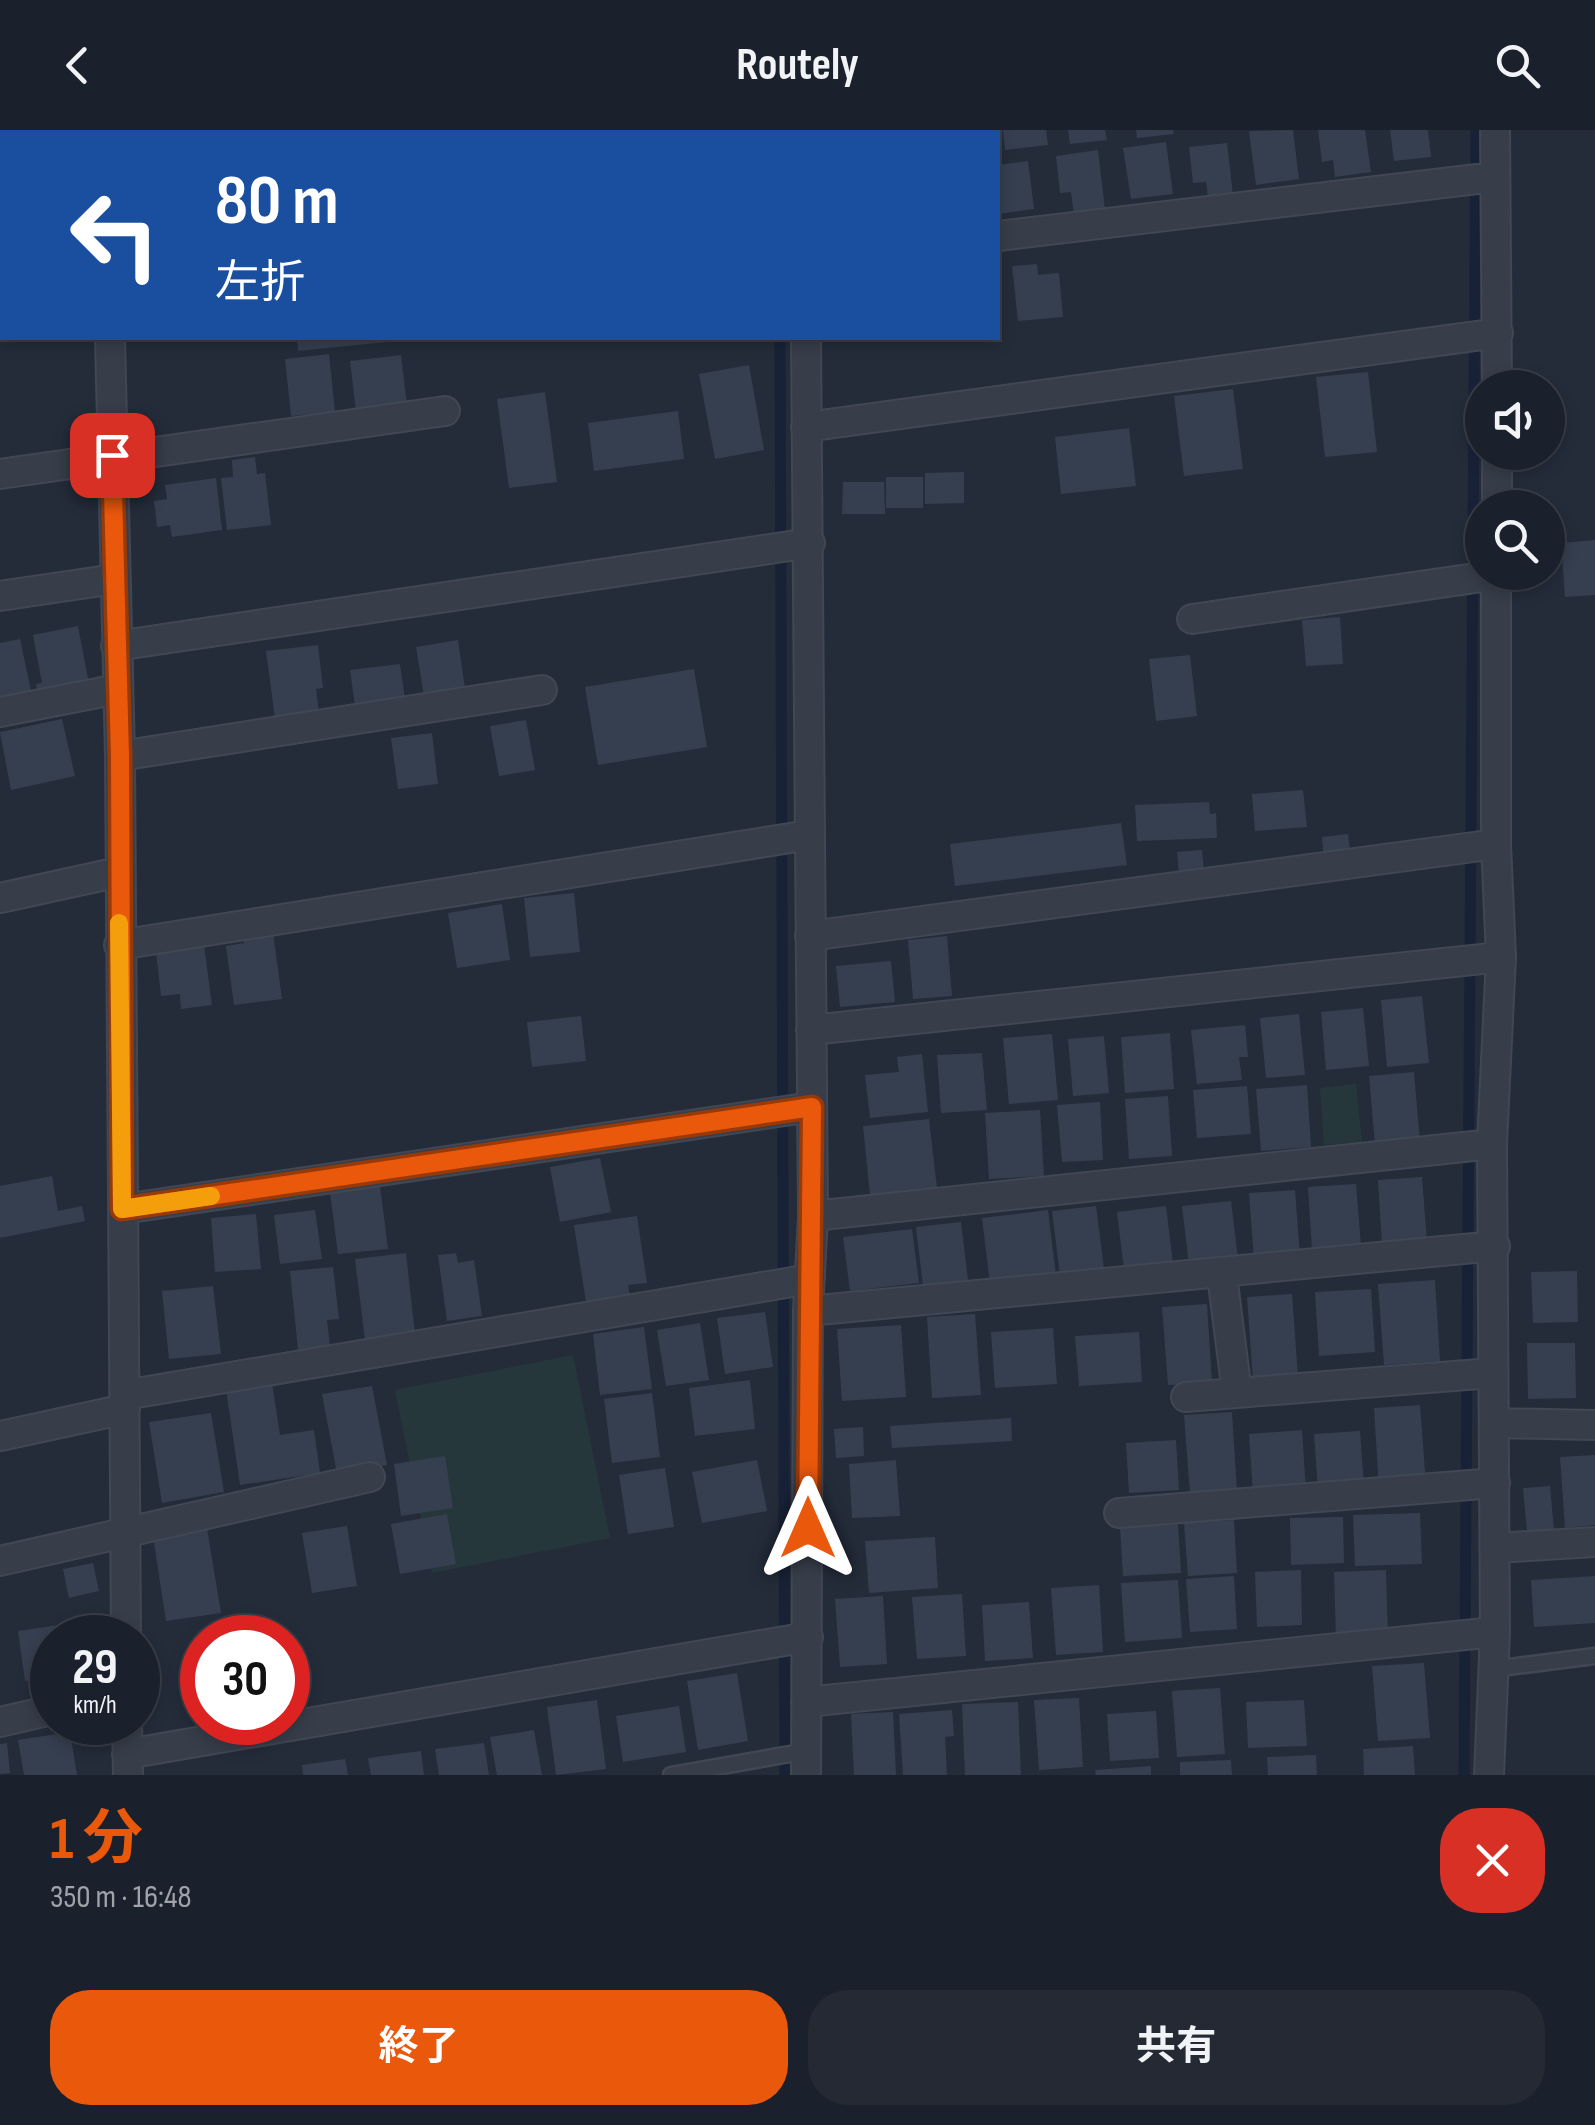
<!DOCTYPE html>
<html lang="ja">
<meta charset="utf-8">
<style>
body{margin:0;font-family:"Sofia Sans Condensed","Noto Sans JP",sans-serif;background:#242934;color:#f1f3f6;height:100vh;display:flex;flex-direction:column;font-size:38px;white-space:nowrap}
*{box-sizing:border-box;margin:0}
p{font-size:32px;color:#a0a3a9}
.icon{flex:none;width:55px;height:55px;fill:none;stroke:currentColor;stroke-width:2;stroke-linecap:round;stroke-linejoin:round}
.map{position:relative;height:1645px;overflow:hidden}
.drawer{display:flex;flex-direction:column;background:#1b212c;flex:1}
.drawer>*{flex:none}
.guide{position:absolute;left:0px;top:0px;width:1000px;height:210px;box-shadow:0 5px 15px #0003,0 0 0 2px #393e48;background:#1a4fa0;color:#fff;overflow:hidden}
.controls{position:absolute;left:1465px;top:240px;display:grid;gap:20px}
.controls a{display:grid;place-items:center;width:100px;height:100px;border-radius:50%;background:#1b212c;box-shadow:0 5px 15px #0003,0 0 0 2px #393e48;font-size:50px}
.speed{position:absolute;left:30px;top:1485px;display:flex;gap:20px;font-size:50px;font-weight:700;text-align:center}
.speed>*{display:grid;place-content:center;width:130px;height:130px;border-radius:50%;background:#1b212c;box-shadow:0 5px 15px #0003,0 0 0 2px #393e48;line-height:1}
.speed small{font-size:25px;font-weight:400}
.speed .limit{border:15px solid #d22;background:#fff;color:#111}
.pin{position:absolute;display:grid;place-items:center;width:85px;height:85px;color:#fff;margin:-42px;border-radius:20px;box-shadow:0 5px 15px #0006}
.me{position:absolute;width:110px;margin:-55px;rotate:0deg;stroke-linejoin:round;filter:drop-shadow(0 0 8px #0008)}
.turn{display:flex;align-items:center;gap:35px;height:210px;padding:0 50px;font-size:45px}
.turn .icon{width:130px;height:130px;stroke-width:2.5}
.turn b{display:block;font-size:70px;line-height:85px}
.round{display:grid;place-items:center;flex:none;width:105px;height:105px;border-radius:40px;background:#242934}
.summary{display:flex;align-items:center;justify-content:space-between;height:170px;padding:0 50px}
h1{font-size:60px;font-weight:700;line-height:75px;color:#ea580c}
.action{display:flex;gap:20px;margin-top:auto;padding:20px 50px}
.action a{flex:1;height:115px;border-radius:40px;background:#ea580c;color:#fff;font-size:40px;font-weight:700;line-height:115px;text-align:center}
.action a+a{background:#242934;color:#f1f3f6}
header{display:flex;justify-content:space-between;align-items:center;height:130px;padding:0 50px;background:#1b212c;font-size:45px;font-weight:700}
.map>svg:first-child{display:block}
.green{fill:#26373b}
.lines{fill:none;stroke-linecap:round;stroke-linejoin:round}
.stream{stroke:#182237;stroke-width:11}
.building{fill:#363f50}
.service-casing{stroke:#414753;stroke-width:19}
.minor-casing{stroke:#414753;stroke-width:32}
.service{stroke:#373e4a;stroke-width:14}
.minor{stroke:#373e4a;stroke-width:28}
.route-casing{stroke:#983908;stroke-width:25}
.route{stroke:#ea580c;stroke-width:18}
.slow{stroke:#f59e0b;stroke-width:18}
</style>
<header><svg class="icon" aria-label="back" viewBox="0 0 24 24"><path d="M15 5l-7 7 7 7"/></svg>Routely<svg class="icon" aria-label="search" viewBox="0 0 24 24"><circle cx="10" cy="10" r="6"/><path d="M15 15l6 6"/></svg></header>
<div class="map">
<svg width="1595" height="1645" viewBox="0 0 1595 1645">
<rect width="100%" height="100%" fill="#242c3a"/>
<path class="green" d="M1356,954L1362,1012L1324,1015L1320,958Z
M573,1225L610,1408L432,1443L395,1260Z"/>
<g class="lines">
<path class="stream" d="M763,0V2
M780,208L785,1645
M1464,1645L1476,0"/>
</g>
<path class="building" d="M1003,0H1046L1048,15L1005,20Z
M1068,0H1105L1107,10L1070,14Z
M1136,0H1173L1174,4L1137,8Z
M1293,0L1299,49L1256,55L1249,1Z
M1318,0H1365L1371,42L1335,47L1333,30L1322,32Z
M1390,0H1428L1431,27L1394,31Z
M1166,12L1173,64L1131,69L1123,18Z
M1227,13L1233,65L1208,67L1206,52L1193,53L1189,17Z
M1098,20L1105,80L1074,84L1071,62L1060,63L1056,26Z
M1028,31L1034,79L998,84V35Z
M1037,134L1038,145L1059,143L1063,187L1018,191L1012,136Z
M297,208H406V210L298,221Z
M329,224L335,282L291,286L285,229Z
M401,225L407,275L356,281L350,231Z
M749,235L764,320L715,329L699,244Z
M1368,242L1377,322L1325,327L1316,247Z
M1233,259L1243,339L1184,346L1174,266Z
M545,262L557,352L509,358L497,269Z
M678,281L684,329L594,341L588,293Z
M1129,298L1136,356L1061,364L1055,307Z
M255,327L257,344L265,343L271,395L227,400L221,348L233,347L232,330Z
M964,342V373L925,374V343Z
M886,347H923V378H886Z
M216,348L222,400L172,407L170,395L157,397L154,371L167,369L165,355Z
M843,352H884L885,384H842Z
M1595,410V465L1565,467L1561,413Z
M1340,487L1343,534L1306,536L1302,490Z
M78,496L89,554L38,564L36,554L42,553L33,505Z
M20,509L32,565L0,572V513Z
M458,510L465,559L424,566L416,517Z
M318,515L323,558L316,559L319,583L275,588L266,521Z
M1190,525L1197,586L1156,591L1149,529Z
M400,534L405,569L355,576L350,540Z
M694,539L707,617L598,635L585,557Z
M62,589L75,646L11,660L0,602Z
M526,590L535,640L499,646L490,596Z
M432,603L438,654L398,659L391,608Z
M1303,660L1307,697L1255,701L1252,664Z
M1209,672L1210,684L1216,683L1217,708L1137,711L1135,675Z
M1121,693L1127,735L955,756L950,714Z
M1348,704L1351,730L1324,732L1322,707Z
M1202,720L1204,742L1179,744L1177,722Z
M574,763L580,822L530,827L524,768Z
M502,774L510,830L457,838L448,783Z
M273,802L282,869L234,875L226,816L244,813L243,806Z
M947,806L952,866L913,869L908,810Z
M204,815L212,875L181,879L180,864L161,866L156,822Z
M891,831L895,872L840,877L836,836Z
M1422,866L1429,933L1387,937L1381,870Z
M1363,878L1369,936L1326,940L1321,882Z
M1299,884L1305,945L1266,948L1260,888Z
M581,886L586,931L532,937L527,892Z
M1245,895L1248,927H1239L1242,950L1197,954L1191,900Z
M1170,903L1174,959L1125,963L1121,907Z
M1052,904L1058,970L1009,974L1003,908Z
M1104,906L1109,963L1073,966L1068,909Z
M982,923L987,980L941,983L937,925Z
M922,924L928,982L870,988L865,945L899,942L897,927Z
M1414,942L1420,1012L1375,1015L1369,946Z
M1307,955L1311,1017L1261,1021L1256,959Z
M1247,956L1251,1004L1197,1008L1193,960Z
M1168,966L1172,1026L1129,1029L1125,969Z
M1100,972L1103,1030L1062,1032L1057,975Z
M1040,980L1044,1046L989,1049L985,983Z
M929,989L937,1058L870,1065L863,996Z
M600,1028L611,1082L560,1092L550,1037Z
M52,1046L58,1081L82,1076L85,1091L0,1108V1056Z
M1422,1047L1427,1112L1382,1115L1378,1050Z
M1356,1054L1361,1116L1312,1120L1308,1057Z
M380,1056L388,1119L338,1124L330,1062Z
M1295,1060L1300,1126L1254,1130L1249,1063Z
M1231,1071L1238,1128L1189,1134L1182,1076Z
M1096,1076L1104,1139L1060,1145L1052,1081Z
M1166,1076L1173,1134L1124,1140L1117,1082Z
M315,1080L322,1129L280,1134L274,1085Z
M1048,1080L1056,1146L990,1154L982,1088Z
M256,1084L261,1139L215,1142L211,1088Z
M637,1086L647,1153L628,1155L630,1166L586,1172L574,1095Z
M961,1092L968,1150L923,1156L916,1097Z
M912,1099L919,1153L850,1161L843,1107Z
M406,1123L415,1204L365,1210L355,1129Z
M456,1123L458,1133L474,1130L482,1186L447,1191L438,1125Z
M333,1137L339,1189L327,1190L330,1217L298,1220L290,1141Z
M1577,1141L1578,1192L1533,1193L1531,1142Z
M1435,1150L1440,1231L1384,1235L1378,1154Z
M213,1156L221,1224L169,1229L162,1161Z
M1371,1159L1375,1222L1319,1226L1315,1162Z
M1292,1164L1298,1247L1253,1250L1247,1167Z
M1207,1174L1212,1253L1168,1255L1162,1177Z
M765,1182L773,1237L725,1244L717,1188Z
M975,1184L981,1265L932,1268L927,1187Z
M700,1193L709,1250L666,1256L657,1200Z
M901,1195L906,1267L842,1271L837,1199Z
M644,1197L652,1259L600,1265L593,1204Z
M1053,1198L1057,1254L995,1258L991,1202Z
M1139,1202L1142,1252L1079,1256L1075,1206Z
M1527,1213H1575L1576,1268L1528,1269Z
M750,1250L755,1299L695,1306L689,1258Z
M272,1253L280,1305L314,1300L320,1343L240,1355L226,1259Z
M372,1256L387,1335L337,1344L322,1264Z
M652,1263L660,1327L612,1333L604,1269Z
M1420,1275L1426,1355L1379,1359L1374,1278Z
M1232,1282L1237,1361L1190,1364L1184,1285Z
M211,1283L224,1362L162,1373L149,1292Z
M1011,1288L1012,1311L892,1318L890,1296Z
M863,1297L864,1326L836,1328L834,1299Z
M1302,1300L1306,1361L1253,1364L1249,1304Z
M1360,1301L1364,1356L1318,1359L1314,1304Z
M1176,1310L1179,1360L1129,1363L1126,1313Z
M1595,1325V1395L1565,1398L1560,1327Z
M445,1326L453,1378L401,1386L394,1334Z
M757,1330L767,1381L702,1393L692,1342Z
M896,1330L900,1386L852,1388L849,1334Z
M665,1338L674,1397L628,1404L619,1345Z
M1550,1356L1554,1400L1527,1401L1523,1358Z
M1420,1383L1422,1434L1355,1436L1353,1385Z
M447,1384L456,1434L400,1444L391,1394Z
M1343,1387L1344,1433L1291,1435L1290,1388Z
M1234,1390L1237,1443L1188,1446L1184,1393Z
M1178,1394L1181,1443L1123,1446L1120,1398Z
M347,1396L357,1456L312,1463L302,1403Z
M207,1398L221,1483L166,1491L153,1406Z
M935,1407L938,1458L869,1463L865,1411Z
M93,1433L99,1461L69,1468L63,1439Z
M1301,1440L1302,1495L1257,1497L1255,1442Z
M1386,1440L1388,1507L1336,1509L1334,1442Z
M1234,1446L1237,1499L1190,1502L1186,1449Z
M1595,1446V1493L1534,1497L1531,1450Z
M1178,1450L1182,1508L1125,1512L1121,1453Z
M1099,1455L1103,1522L1056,1525L1051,1458Z
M962,1464L966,1526L917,1529L912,1467Z
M883,1466L887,1534L840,1537L835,1469Z
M1029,1472L1033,1528L985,1531L982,1475Z
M72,1493L74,1508H52V1547L25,1551L18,1501Z
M1424,1533L1430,1608L1378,1611L1372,1536Z
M737,1543L748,1611L698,1620L687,1551Z
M1220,1558L1225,1624L1177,1627L1172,1561Z
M1079,1568L1083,1637L1039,1640L1034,1570Z
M597,1570L606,1639L556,1645L547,1577Z
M1304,1570L1307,1616L1248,1618L1246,1572Z
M1018,1572L1021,1645H965L962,1574Z
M679,1576L686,1622L623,1632L616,1586Z
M952,1580L954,1606L945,1607L947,1645H903L899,1584Z
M1156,1581L1159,1628L1110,1631L1107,1584Z
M893,1582L896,1645H854L851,1584Z
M534,1600L542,1645H497L490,1607Z
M70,1602L77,1645H24L18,1610Z
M7,1613L10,1643L0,1644V1614Z
M484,1613L489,1645H439L435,1619Z
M1413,1616L1415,1645H1364L1363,1619Z
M421,1621L424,1645H371L368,1628Z
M1316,1625L1317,1645H1268L1267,1627Z
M345,1629L348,1645H303L302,1635Z
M1231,1630L1232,1645H1180V1632Z
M1151,1636V1645H1096L1095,1640Z"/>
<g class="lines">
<g class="service-casing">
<path id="service" d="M1493,1539L1595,1526
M671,1645L807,1621"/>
</g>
<g class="minor-casing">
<path id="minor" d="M107,0V2
M788,0V2
M1495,0L1497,258
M397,2L421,0
M998,106L1494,47
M110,208L120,626L126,1508
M806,297L1498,203
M0,344L445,281
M1497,378V322
M0,466L115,449
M1192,489L1496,445
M116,516L810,413
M0,582L118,559
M120,626L542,560
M0,768L119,742
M810,806L1496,714
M119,815L809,705
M811,900L1501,827
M123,1079L812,977
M813,1086L1492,1014
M1222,1145L1237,1263
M808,1181L1495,1116
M125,1265L810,1149
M1186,1267L1492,1243
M1494,1293L1595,1295
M0,1306L125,1279
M1119,1383L1495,1353
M1495,1418L1595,1412
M0,1431L370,1347
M806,1572L1495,1502
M0,1592L52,1580
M127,1592L128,1645
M127,1624L808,1507
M806,1645L808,1181L813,1086L806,208
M1489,1645L1495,1502L1492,1014L1501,827L1496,714V442"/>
</g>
<use href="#service" class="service"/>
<use href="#minor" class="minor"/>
</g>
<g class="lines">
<g class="route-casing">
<path id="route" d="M112,325L120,626L122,1079L812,977L808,1398"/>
</g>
<use href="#route" class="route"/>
<path class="slow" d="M119,793L122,1079L211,1066"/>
</g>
</svg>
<div class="controls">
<a><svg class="icon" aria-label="sound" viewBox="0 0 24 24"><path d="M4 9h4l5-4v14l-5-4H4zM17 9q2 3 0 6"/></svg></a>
<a><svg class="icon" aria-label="search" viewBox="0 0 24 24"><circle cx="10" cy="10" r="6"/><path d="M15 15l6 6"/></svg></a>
</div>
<div class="speed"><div>29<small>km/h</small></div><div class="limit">30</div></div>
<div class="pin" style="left:112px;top:325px;background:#d93025"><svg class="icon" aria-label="arrive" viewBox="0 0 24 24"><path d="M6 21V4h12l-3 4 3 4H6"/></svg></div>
<svg class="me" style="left:808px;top:1398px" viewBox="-20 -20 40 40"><path d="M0-17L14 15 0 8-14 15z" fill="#ea580c" stroke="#fff" stroke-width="4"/></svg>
<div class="guide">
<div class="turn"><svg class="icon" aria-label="left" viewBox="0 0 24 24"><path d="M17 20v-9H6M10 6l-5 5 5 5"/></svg><div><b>80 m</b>左折</div></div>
</div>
</div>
<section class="drawer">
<div class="summary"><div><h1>1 分</h1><p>350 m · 16:48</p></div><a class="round" style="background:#d93025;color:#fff"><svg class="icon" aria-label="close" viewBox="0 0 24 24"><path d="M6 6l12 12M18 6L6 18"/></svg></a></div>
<div class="action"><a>終了</a><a>共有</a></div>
</section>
